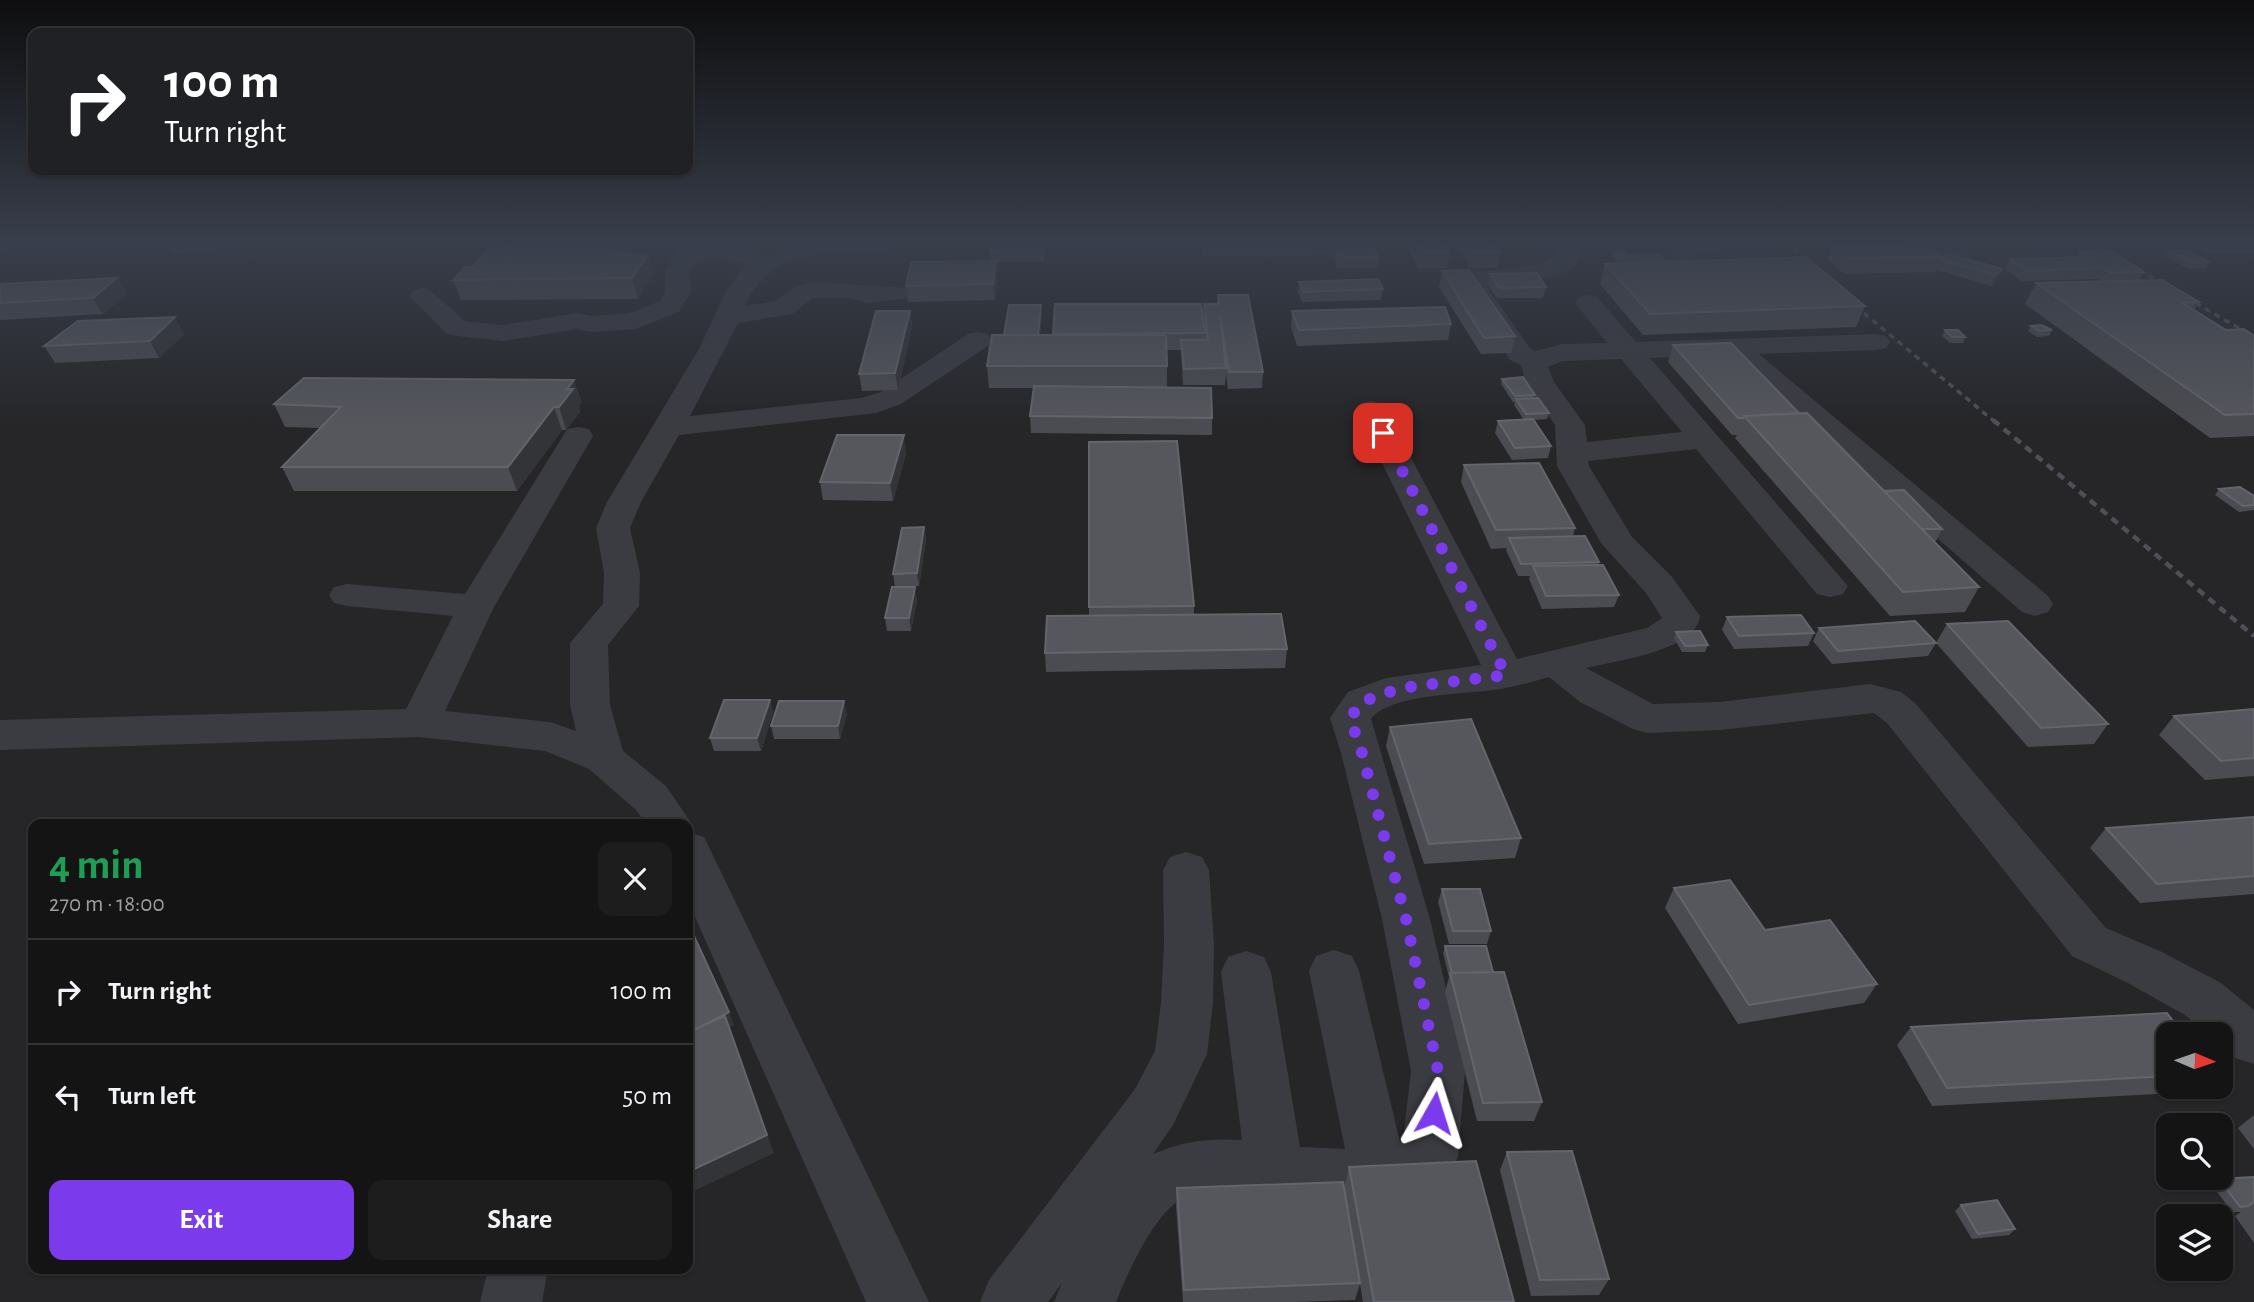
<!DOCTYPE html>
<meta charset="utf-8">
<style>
body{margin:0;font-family:"Alegreya Sans",sans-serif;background:#1d1d1e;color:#f1f3f6;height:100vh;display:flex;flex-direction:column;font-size:26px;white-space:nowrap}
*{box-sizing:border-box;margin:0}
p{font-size:23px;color:#9d9ea0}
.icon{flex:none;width:38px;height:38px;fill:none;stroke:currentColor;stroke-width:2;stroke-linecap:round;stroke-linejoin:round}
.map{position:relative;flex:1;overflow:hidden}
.sheet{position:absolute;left:28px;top:819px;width:665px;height:455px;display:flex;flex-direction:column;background:#141415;border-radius:14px;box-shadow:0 2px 5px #0004,0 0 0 2px #333334}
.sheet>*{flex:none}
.top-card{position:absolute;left:28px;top:28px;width:665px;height:147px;border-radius:14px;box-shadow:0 2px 5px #0004,0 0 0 2px #333334;background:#202124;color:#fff;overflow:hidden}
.needle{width:46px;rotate:92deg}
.fabs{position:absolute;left:2156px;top:1022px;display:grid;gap:14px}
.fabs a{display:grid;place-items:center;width:77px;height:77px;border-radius:14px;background:#141415;box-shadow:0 2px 5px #0004,0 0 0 2px #333334;font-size:35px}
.pin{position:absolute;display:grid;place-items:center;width:60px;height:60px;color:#fff;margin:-30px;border-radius:14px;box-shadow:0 4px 10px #0006}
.me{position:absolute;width:77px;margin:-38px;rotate:6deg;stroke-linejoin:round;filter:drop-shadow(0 0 5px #0008)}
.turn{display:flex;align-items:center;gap:24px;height:147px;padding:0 21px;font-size:32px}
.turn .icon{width:91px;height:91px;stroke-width:2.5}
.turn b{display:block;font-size:49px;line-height:60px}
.round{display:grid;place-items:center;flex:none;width:74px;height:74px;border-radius:14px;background:#1d1d1e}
.summary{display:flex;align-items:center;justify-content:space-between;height:119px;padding:0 21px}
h1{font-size:42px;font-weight:600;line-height:52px;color:#1e9e55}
.primary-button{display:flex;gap:14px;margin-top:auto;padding:14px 21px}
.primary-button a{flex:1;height:80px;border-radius:14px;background:#7c3aed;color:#fff;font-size:28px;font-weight:600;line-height:80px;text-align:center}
.primary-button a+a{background:#1d1d1e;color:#f1f3f6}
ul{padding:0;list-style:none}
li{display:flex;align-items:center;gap:21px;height:105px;padding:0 21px;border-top:2px solid #333334}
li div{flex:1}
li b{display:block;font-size:26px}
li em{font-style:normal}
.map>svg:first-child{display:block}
.built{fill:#262629;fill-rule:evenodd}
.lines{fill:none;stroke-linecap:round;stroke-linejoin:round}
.minor{fill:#3b3b42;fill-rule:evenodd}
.rail-far1{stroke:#4e4f57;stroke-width:3.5;stroke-dasharray:6 5;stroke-linecap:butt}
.rail{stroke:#4e4f57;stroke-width:4.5;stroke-dasharray:8 6;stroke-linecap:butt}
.wall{fill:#4b4c51}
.shaded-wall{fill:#333437}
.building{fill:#56575d;stroke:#63656c;stroke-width:2}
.route{stroke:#7c3aed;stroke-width:12;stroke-dasharray:0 21.6}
</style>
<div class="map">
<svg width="2254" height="1302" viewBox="0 0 2254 1302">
<rect width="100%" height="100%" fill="#1a1a1c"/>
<path class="built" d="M0,242H2244L2254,247V1302H0ZM33,824H688V1269H33ZM2168,1034H2221V1087H2168ZM2168,1125H2221V1178H2168ZM2168,1216H2221V1269H2168Z"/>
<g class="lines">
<path class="minor" d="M803,242H898L894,247L886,249C830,253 771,246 745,306L775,301L795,287L813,282L910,288L914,293L910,298L868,303L850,298H813L792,314L738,323L690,416L861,398L881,392L968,334L978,332L988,334L992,340L988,346L901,404L876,413L679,435L641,502L630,528L640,573L639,606L608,645L610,705L623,751L666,786L692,824L688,832L704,837L929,1302H866L688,901V824H646L636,810L589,769L545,751L419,737L0,750V720L406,709L453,616L347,606L334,603L329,595L334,587L347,584L465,594L563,436L567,429L578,427L589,429L593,436L494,607L445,711L550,722L576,731L570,705V643L603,604L604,573L596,528L607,502L699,349L725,293L745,266L742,262L709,258L695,262L689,271L691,292L679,312L635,329L592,332L577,329L504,341L457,336L447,334L409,296L413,291L422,288L431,291L465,321L504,325L577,313L592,316L630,313L660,301L665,292V271L677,252C698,246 747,237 762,255Z
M1554,242H1578C1578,247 1580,254 1579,259C1572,281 1506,283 1486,286L1530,348L1535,351L1562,344L1607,343L1575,303L1579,297L1588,295L1597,297L1636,342L1876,334L1886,336L1890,342L1886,348L1876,350L1759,354L2048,596L2053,604L2048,612L2035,616L2022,612L1727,355L1650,358L1848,586L1843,594L1830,597L1817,594L1696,449L1588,461L1589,466L1632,537L1672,577L1700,616C1696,651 1615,661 1586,668L1653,704L1720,702L1870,684L1901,692L1915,703L2106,928L2162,952L2221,983L2254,1010V1064L2235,1058L2221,1045V1034H2208L2185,1015L2126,982L2072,956L1887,723L1874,713L1720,730L1647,733L1633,729L1580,702L1549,677C1535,681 1521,685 1506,688C1473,695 1391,692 1371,719L1430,919L1465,1071L1458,1156L1450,1175C1397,1202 1365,1210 1305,1204C1272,1201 1213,1184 1182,1199C1155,1212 1127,1274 1116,1302H1054L1062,1283L1048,1302H980L989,1280L1135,1089L1155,1051L1161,1003L1164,944L1163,870L1170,857L1186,852L1202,857L1209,870L1214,944L1213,1003L1207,1054L1173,1125L1153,1154C1183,1141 1210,1138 1242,1140L1221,972L1228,957L1246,951L1264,957L1271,972L1300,1147L1345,1149L1309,971L1316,956L1334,950L1352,956L1359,971L1400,1142L1403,1140L1411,1071L1382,919L1341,753L1330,718L1348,692L1386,678L1481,665L1356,410L1360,404L1371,401L1382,404L1386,410L1517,659L1647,628L1662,618L1646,593L1601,543L1557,466L1555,425L1526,383L1521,365L1510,360L1459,284L1468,275L1477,272L1542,264L1555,255ZM1621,359L1682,432L1587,442L1585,425L1554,382L1548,367L1562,361Z
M1734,242L1730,247C1721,249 1711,250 1703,253C1687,259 1681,273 1662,268L1659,263L1685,243Z
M1928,242H1955L1977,262L1974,267C1956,272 1938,256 1928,242Z
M488,1269H548L542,1302H480Z"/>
<path class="rail-far1" d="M1785,242L1816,271
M2091,242L2254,337
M1847,299L1995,422"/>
<path class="rail" d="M1993,420L2254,636"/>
</g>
<path class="wall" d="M167,242H219L208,252L172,253Z
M495,242H635L636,245L630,254H648L653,274L638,299L461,300L453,280L473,267Z
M992,242H1045L1044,262H996L997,277L995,300L908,302L906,286L991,261L990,252Z
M1201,242H1372L1378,258L1377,268H1337L1332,251V255L1203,256Z
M1405,242H1444L1450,252L1447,268H1418Z
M1456,242H1494L1501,253L1498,268H1470Z
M1600,242H1629L1627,247L1604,248Z
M2189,242H2254V253L2212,255Z
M1833,245L1942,257L1936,272L1844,274L1828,260Z
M1612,250L1627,255L1665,262L1865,306L1856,327L1643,335L1600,284L1605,264L1617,263L1611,255Z
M2169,251L2209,262L2206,268L2189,269L2166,256Z
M2079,252L2144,272L2139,280L2199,302L2194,310L2226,330L2254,336V436L2210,438L2025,304L2036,283L2102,281L2098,279L2021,281L2005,269L2010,259L2077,257Z
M1941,260L2002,269L1997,280L1991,286L1937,270Z
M1442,271L1515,336L1511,353L1481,354L1439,287Z
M1490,274L1546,287L1543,298H1497L1488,285Z
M117,278L126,294L103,314L0,320V303Z
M1299,282L1383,289L1381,300L1302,302L1298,292Z
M1218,295L1263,372L1262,388L1228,389L1226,374L1225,385H1183L1181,350H1167V387L1212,418V435L1031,433L1030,416L1034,388H989L987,366L1004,335L1042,316L1040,335H1053L1203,319L1204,304H1217Z
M910,311L912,327L898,390L862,391L859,374Z
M1292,311L1451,324L1448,340L1297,346L1291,327Z
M2031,326L2052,330L2049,336L2037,337L2028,331Z
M1945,330L1965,337L1963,343H1950L1942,336Z
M184,334L159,358L55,363L44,346Z
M1673,345L1799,413L1884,491L1942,529L1936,541H1933L1979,587L1965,612L1890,616L1735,438L1737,435H1732L1668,362Z
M1502,379L1535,395L1534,398L1549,413L1547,419L1533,420L1551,446L1548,458L1512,460L1495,433L1498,421L1524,420L1514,405L1515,402H1513L1501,384Z
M582,402L579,406L580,412L566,430H562L517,491H294L282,467L320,428L285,427L274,404Z
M1089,442L1194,606V615L1287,649L1285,668L1046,672L1045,653L1089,616Z
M906,453L893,501L823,500L820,482Z
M1464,465L1575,528L1573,536L1599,562L1598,565L1619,595L1614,607L1542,609L1529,579L1530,576H1518L1506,550L1507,548L1491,549L1461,482Z
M2219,489L2254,496V510L2239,512L2215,495Z
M924,527L926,540L919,586L895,587L893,574Z
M917,600L911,631H887L885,618Z
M1727,617L1814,633L1808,646L1734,649L1722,630Z
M1947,624L2108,724L2094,744L2028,747L1936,643Z
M1819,628L1936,643L1928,656L1832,664L1813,641Z
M1676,632L1708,645L1705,652H1682L1674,638Z
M770,700L773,713L761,751H714L710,738Z
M2254,709V776L2205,780L2159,735L2174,716Z
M847,714L840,739H774L771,726Z
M1390,727L1521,838L1515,858L1424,864L1386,746Z
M2254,817V894L2140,903L2090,848L2106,828Z
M1674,888L1765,930L1877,984L1864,1003L1738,1024L1665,908Z
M1442,889L1491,931L1487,944H1449L1438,902Z
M1445,946L1493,972L1542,1102L1534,1121H1477L1445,992L1449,977L1443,953Z
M1911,1027L2168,1034V1087H2200L2194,1092L1932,1106L1897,1045Z
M2254,1115V1149L2238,1128Z
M1507,1152L1609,1279L1599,1295L1531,1296L1500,1170Z
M1349,1167L1514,1302H1363L1360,1284L1355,1300L1295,1302H1183L1176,1206L1177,1188L1344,1187Z
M2254,1177V1243L2235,1216L2241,1212H2232L2212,1185L2219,1179Z
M1961,1205L2015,1229L2009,1235L1972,1239L1955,1211Z"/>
<path class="shaded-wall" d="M0,242H18L0,253Z
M203,242H219L208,252Z
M619,242H635L636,245L617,275L611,254Z
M648,254L653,274L638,299L632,278Z
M996,261L997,277L995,300L993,284Z
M2002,269L1997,280L1991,286L1996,275Z
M117,278L126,294L103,314L93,298Z
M1041,305L1042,316L1037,356V345Z
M910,311L912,327L898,390L895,373Z
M175,317L184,334L159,358L150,341Z
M574,380L582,402L579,406L580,412L566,430L559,407L567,389Z
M554,407L562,430L517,491L508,467Z
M904,435L906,453L893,501L890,483Z
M924,527L926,540L919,586L917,573Z
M915,587L917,600L911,631L909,618Z
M770,700L773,713L761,751L757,738Z
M844,701L847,714L840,739L838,726Z
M729,1012L734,1025L729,1027L774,1153L688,1194L694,1030Z"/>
<path class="building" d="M495,242H619L611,254H648L632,278L453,280L465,267H473Z
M992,242H1044V251L990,252Z
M1334,242H1372L1378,258L1338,257Z
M1415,242H1444L1450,252L1421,253Z
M1467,242H1494L1501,253H1473Z
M1924,243L1942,257L1850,259L1833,245Z
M1623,249L1627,255L1653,254L1654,255L1621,256L1619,259L1612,250Z
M2187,250L2209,262L2192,263L2169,251Z
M2111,251L2144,272L2111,273L2103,268L2027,271L2010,259L2086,257L2079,252Z
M1948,254L2002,269L1996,275L1941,260Z
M1660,255L1665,262L1626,263L1621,256Z
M1806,257L1865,306L1650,314L1605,264Z
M996,261L993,284L906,286L911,262Z
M1469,270L1515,336L1484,338L1442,271Z
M1537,273L1546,287L1499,288L1490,274Z
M117,278L93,298L0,303V284Z
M1378,279L1383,289L1303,292L1299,282Z
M2162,280L2199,302L2183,303L2226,330L2244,329L2254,336V414L2225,415L2036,283Z
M1218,295H1248L1263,372H1229L1220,315L1226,368L1184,369L1181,340H1208L1204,304H1219Z
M1055,304H1201L1205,333L1053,334Z
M1009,305H1041L1038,335H1004Z
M1445,307L1451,324L1299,330L1292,311Z
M876,311H910L895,373L859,374Z
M175,317L150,341L44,346L78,321Z
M2041,325L2052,330L2039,331L2031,326Z
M1945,330H1958L1965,337H1952Z
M992,335H1166L1167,366H987Z
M1731,343L1799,413L1744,416L1743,418H1738L1673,345Z
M1523,377L1535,395L1515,396L1502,379Z
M304,378L574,380L567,389H573L559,407H554L508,467H282L341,407L274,404Z
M1034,386L1211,388L1212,418L1030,416Z
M1538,398L1549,413L1526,414L1516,399Z
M1807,413L1979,587L1903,592L1744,416Z
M1533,419L1551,446L1515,448L1498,421Z
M837,435H904L890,483L820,482Z
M1177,441L1194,606L1089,607V442Z
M1539,463L1575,528L1496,530L1464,465Z
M2240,487L2254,496V505L2243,506L2219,489Z
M1904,490L1942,529H1922L1884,491Z
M924,527L917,573L893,574L902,528Z
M1585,536L1599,562L1521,564L1509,538Z
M1603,565L1619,595L1546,596L1533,566Z
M892,587H915L909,618H885Z
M1281,614L1287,649L1045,653L1047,616Z
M1801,615L1814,633L1739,636L1727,617Z
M1915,621L1936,643L1838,651L1819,628Z
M2008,621L2108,724L2041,728L1947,624Z
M1700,631L1708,645L1685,646L1676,632Z
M724,700H770L757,738H710Z
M779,701H844L838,726H771Z
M2254,709V758L2221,761L2174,716Z
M1471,719L1521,838L1429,844L1390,727Z
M2254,817V876L2157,884L2106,828Z
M1730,880L1765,930L1830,920L1877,984L1749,1005L1674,888Z
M1442,889H1480L1491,931H1453Z
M694,936L729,1012L694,1030L688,1016V939Z
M1445,946H1486L1493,972L1452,973Z
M1504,972L1542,1102L1483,1103L1450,973Z
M2167,1013L2183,1034H2168V1076L1947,1088L1911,1027Z
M725,1016L767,1135L688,1172V1032Z
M1572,1151L1609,1279L1540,1280L1507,1152Z
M1476,1161L1514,1302H1374L1349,1167Z
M2254,1177V1202L2248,1206L2240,1207L2219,1179Z
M1343,1182L1360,1283L1184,1290L1177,1188Z
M1997,1200L2015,1229L1978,1234L1961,1205Z"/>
<linearGradient id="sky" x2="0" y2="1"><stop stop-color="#0e0e0f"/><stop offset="0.57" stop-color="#383e4b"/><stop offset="1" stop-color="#383e4b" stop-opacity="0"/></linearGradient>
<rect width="2254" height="424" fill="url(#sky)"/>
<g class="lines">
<path class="route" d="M1383,433L1506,675L1400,688L1362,702L1350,718L1362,753L1406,919L1438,1071L1434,1113"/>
</g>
</svg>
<div class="fabs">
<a><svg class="needle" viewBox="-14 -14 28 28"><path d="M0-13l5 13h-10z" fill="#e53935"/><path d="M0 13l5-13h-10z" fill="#9d9ea0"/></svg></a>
<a><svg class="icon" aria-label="search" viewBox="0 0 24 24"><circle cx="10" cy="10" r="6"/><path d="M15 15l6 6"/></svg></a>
<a><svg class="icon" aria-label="layers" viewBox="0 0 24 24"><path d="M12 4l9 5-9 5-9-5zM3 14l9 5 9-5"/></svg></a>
</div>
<div class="pin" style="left:1383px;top:433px;background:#d93025"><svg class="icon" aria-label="arrive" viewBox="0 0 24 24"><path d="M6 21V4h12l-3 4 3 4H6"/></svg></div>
<svg class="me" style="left:1434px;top:1113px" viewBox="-20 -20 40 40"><path d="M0-17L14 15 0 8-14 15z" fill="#7c3aed" stroke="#fff" stroke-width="4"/></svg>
<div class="top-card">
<div class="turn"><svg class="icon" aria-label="right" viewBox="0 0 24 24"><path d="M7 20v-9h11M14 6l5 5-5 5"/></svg><div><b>100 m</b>Turn right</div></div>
</div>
<section class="sheet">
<div class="summary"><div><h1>4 min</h1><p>270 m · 18:00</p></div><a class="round"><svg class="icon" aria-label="close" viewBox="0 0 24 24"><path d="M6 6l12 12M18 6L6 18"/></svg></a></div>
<ul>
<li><svg class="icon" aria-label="right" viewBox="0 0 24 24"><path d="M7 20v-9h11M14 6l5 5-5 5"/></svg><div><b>Turn right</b></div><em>100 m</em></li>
<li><svg class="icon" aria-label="left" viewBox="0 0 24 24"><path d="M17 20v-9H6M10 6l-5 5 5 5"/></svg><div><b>Turn left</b></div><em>50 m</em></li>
</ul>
<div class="primary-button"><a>Exit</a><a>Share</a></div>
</section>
</div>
